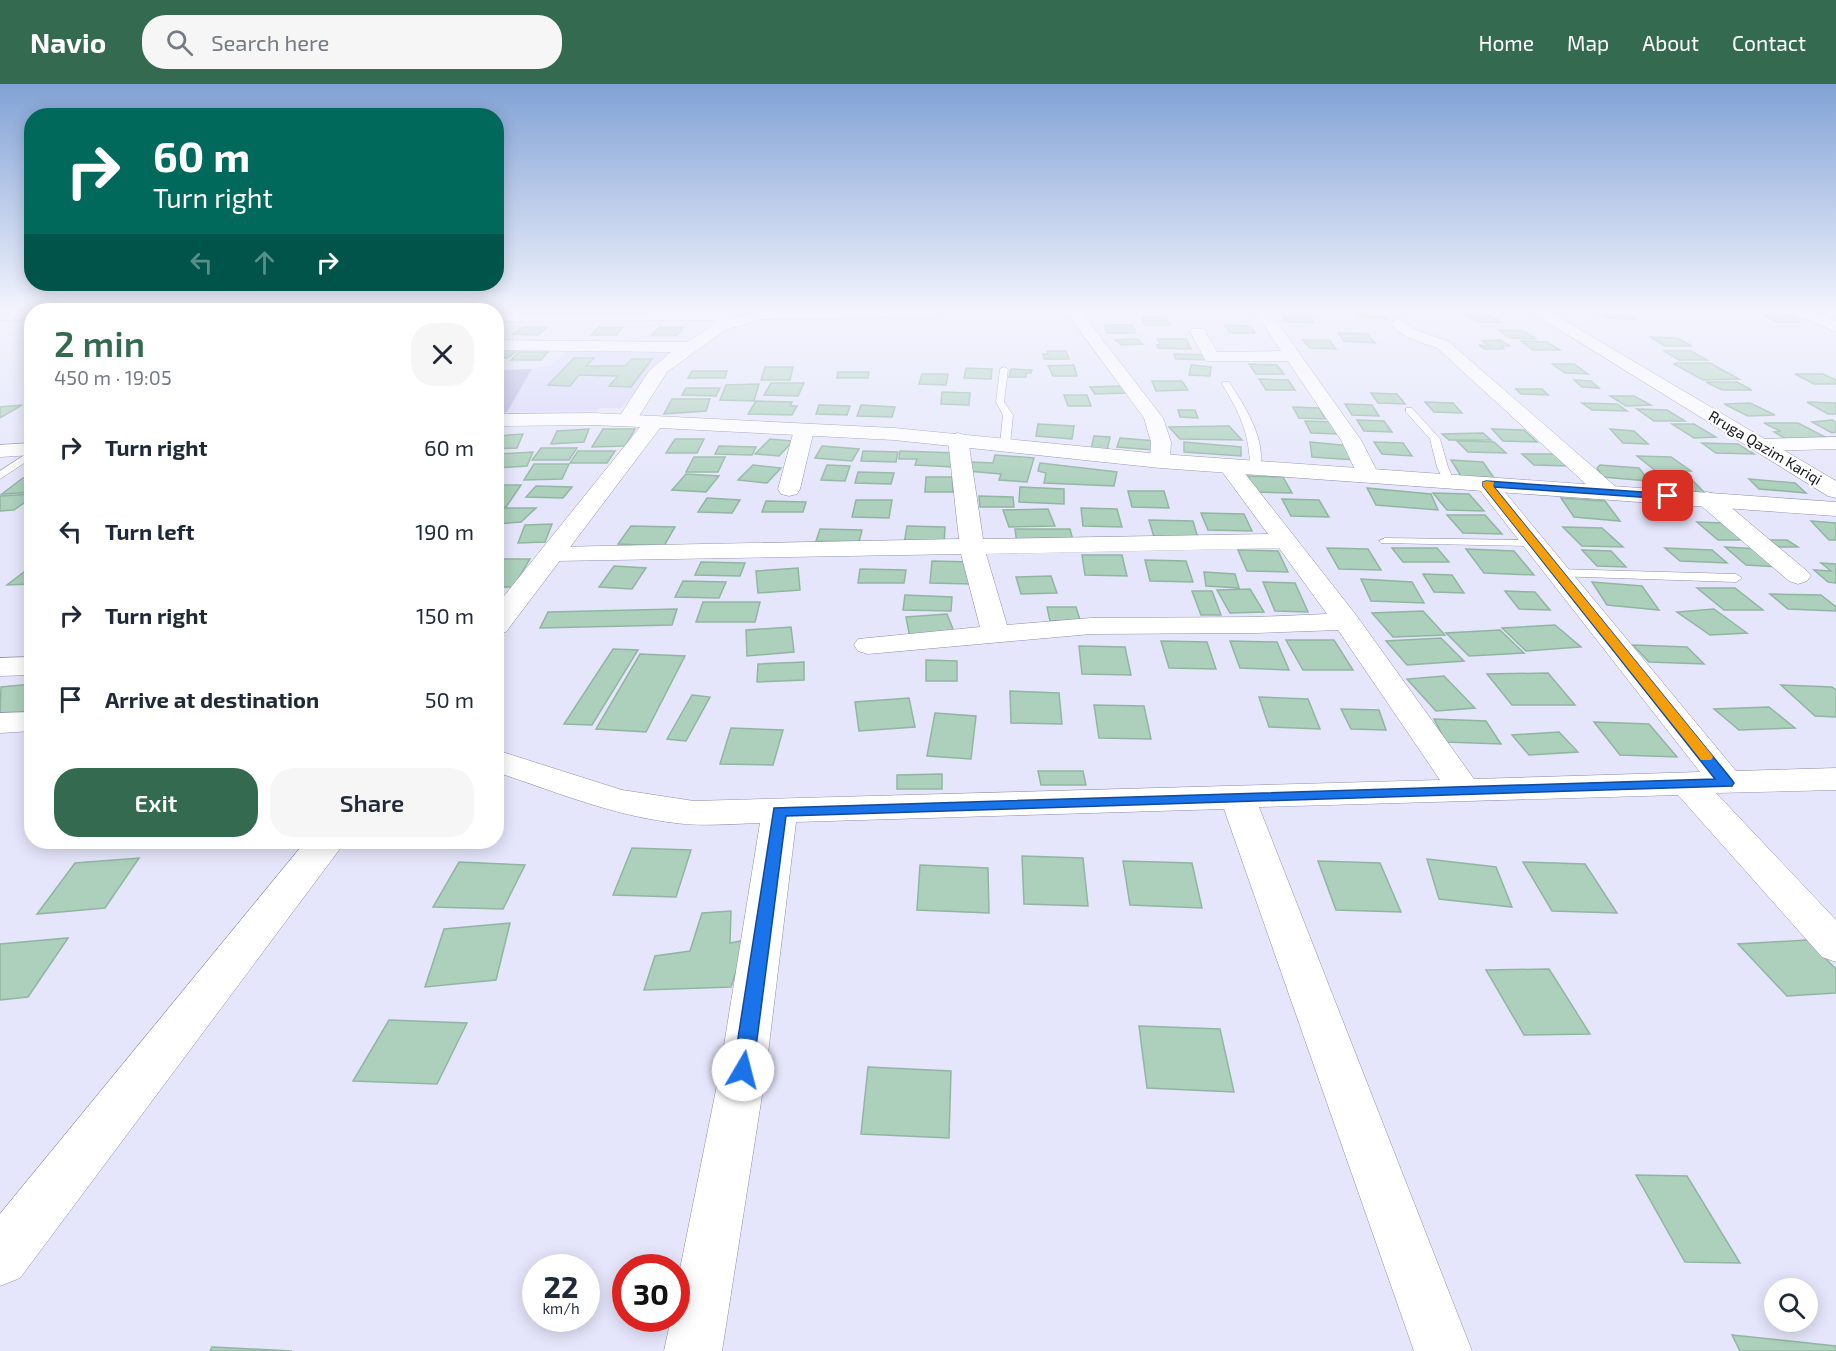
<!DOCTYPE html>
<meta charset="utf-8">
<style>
body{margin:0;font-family:"Exo 2",sans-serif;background:#f6f6f7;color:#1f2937;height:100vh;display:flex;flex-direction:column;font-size:22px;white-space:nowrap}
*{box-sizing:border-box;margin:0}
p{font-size:20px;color:#747a83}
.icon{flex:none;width:33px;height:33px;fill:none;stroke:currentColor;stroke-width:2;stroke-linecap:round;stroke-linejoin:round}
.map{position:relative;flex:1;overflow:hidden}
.sheet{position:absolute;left:24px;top:219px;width:480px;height:546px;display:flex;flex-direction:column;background:#fff;border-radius:24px;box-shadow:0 3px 15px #0003}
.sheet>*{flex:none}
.guide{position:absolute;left:24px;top:24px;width:480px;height:183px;border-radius:24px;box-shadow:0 3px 15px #0003;background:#00695c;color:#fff;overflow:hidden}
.controls{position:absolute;left:1764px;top:1194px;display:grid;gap:12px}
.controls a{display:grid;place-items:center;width:54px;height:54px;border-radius:50%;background:#fff;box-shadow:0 3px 15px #0003;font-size:30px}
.speed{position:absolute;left:522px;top:1170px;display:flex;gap:12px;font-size:30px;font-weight:700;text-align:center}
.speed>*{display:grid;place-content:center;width:78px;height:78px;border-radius:50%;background:#fff;box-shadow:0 3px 15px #0003;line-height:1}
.speed small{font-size:15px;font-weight:400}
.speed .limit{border:9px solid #d22;background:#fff;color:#111}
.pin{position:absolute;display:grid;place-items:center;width:51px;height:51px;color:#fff;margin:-26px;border-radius:12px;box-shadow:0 3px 9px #0006}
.me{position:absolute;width:66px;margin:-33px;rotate:8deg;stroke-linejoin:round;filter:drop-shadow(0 0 4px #0008)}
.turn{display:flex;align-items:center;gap:21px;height:126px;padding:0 30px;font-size:27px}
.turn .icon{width:78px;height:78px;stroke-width:2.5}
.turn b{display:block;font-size:42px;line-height:51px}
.lanes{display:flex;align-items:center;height:57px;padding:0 30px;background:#0003;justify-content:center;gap:30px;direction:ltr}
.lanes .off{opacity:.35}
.round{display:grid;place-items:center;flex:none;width:63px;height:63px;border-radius:24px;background:#f6f6f7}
.headline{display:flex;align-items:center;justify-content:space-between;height:102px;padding:0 30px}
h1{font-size:36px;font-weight:600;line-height:45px;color:#346a50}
.primary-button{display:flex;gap:12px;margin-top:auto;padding:12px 30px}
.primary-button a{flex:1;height:69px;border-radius:24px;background:#346a50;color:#fff;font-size:24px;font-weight:600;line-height:69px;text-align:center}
.primary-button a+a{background:#f6f6f7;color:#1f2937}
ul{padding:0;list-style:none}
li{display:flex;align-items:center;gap:18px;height:84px;padding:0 30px}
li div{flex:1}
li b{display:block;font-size:22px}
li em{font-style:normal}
header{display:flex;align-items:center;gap:36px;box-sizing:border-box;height:84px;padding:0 30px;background:#346a50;color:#fff}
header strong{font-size:28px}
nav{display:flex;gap:33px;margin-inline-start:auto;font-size:21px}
.search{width:420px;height:54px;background:#f6f6f7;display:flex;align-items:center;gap:15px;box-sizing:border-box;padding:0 21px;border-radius:24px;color:#747a83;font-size:22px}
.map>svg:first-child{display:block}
.built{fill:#d7d8fa}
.green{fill:#b6b7e0}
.building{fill:#acd0bc;stroke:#92b5a2;stroke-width:1.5}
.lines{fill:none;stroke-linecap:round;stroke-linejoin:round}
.lane-casing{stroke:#8d8dae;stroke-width:1}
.street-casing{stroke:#8d8dae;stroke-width:1}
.secondary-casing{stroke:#8d8dae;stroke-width:1}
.path{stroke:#878798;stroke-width:2;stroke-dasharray:1.5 1.5;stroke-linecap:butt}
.lane{fill:#fff;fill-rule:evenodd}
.street{fill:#fff;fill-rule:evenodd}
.secondary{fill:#fff;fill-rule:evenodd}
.route{fill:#1a73e8;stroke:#114b97;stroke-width:1.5}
.slow{fill:#f59e0b}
.labels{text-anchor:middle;stroke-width:4.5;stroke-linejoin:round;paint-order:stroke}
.far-street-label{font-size:15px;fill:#141420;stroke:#fff}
</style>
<header>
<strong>Navio</strong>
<div class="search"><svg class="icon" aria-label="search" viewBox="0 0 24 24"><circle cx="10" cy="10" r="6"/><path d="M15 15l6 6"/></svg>Search here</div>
<nav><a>Home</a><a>Map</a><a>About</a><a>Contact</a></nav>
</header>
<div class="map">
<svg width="1836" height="1267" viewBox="0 0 1836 1267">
<rect width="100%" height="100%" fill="#e5e6fb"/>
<path class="built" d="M662,265L669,267L622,324H599L597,327L507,328L532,285L553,281L567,267Z"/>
<path class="green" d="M532,285L507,328L497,329V286Z"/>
<path class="building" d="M1355,228H1379L1386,234L1360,233Z
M1598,228H1622L1634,235L1609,234Z
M1281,229L1310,230L1314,239L1284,237Z
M1466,230L1490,231L1501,238H1476Z
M1762,230L1791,231L1800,236L1795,235L1800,238H1777Z
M1142,233H1166L1170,241H1145Z
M1104,241H1132L1136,249H1107Z
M1225,241L1250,242L1255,249H1230Z
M523,243H547L538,251L513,250Z
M599,243H623L616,251H591Z
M659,243H684L677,251H652Z
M1499,246L1524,247L1536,255L1510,254Z
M1338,249L1367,250L1375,259L1344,257Z
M1650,253L1677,254L1692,262H1665Z
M1137,255L1143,260L1122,261L1115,256Z
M1157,255H1186L1191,265L1158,264L1157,261H1160Z
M1303,256H1329L1336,265L1310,264Z
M1501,256L1510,262H1501L1504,265H1485L1479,261L1489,262L1482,257Z
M1521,257L1547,258L1560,266H1533Z
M496,264L519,265L508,274H496Z
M1047,267H1066L1069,275H1044L1043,270H1048Z
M1664,267H1691L1707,276H1679Z
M519,268H548L541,276H511Z
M1174,270L1208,271L1210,276L1176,275Z
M574,274H594L586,282H625L632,275H652L631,303L609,302L618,292L579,291L570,302L548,301Z
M1677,279H1710L1739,295L1703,296L1674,280Z
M1249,280L1277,281L1284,290H1256Z
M1552,280H1574L1588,290L1565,289Z
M1074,281L1077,292H1053L1048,282Z
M1191,281L1211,283L1210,292L1189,291Z
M765,283H793L790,296H761Z
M966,284L992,285L991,295L964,294Z
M1011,285L1032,286L1031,289H1026V293H1009Z
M692,287H727L725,294H688Z
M838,288H869L868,294H837Z
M922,290H948L946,301L919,300Z
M1795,290H1823L1836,296V300H1814Z
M1259,295L1288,296L1295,306H1266Z
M1574,296L1591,297L1599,304L1582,303Z
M1152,297H1182L1188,306L1156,307Z
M1706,298H1737L1752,306H1722Z
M771,299H804L798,312L764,311Z
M759,300L754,317L720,316L726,301Z
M1121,302L1126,309L1095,310L1090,303Z
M686,304H720L716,312L682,311Z
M1516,305H1542L1548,311L1521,310Z
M942,308L970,309L969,321L941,320Z
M1371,309L1397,310L1405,320L1378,319Z
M1064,311H1087L1091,322H1068Z
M1610,312H1634L1651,321L1626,322Z
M672,315H710L706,327L664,330Z
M756,317L792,318L790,322H797L792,331L748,330Z
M1425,318L1453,319L1462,329L1434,328Z
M1807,318L1836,319V330H1828Z
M1582,319L1617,320L1627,327L1592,326Z
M1750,319L1775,331L1748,332L1724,320Z
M1345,320L1372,321L1379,332L1352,331Z
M22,321L0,334V323Z
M819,321L850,322L847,331L816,330Z
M861,321L895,323L892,333L857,332Z
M1293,323L1319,324L1325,335L1299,334Z
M1637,325L1667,326L1685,337H1654Z
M1178,326H1195L1198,334L1180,333Z
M1357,336L1384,337L1392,348L1364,347Z
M1832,336L1836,338V348L1832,349L1812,338Z
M1305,337L1333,338L1339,350L1311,349Z
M1764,339H1798L1831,356H1788L1774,348L1780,347Z
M1038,340L1074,342L1072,355L1036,352Z
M1672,340H1694L1716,353L1694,354Z
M1229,342L1242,356L1180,355L1169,343Z
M589,345L584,358L551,360L557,347Z
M603,345H635L625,362L592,363Z
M1492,345L1524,346L1537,358L1503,357Z
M1610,345L1634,347L1648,360L1623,359Z
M1483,349L1491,356H1449L1442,350Z
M523,350L517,364L496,365V352Z
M1094,352L1110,353L1107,367L1091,365Z
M1120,354L1156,357L1154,366L1117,363Z
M675,355H704L697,369H666Z
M770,355L793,357L779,372L755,370Z
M1457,357L1494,358L1506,369L1468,368Z
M1184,358L1241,363V372L1184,368Z
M1310,358L1351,362L1355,376L1312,373Z
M1374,358L1403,359L1412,372L1382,370Z
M1702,359L1738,360L1754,370L1716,369Z
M719,362L756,363L752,371L715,370Z
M822,362L859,365L852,377L815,374Z
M541,364H577L569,376H532Z
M578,367H615L607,379H570Z
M863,367L898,368L896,378L861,377Z
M900,367L956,369L954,383L915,381L917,375H899Z
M533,368L527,382L496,384L499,370Z
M1522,370H1556L1568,382L1534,381Z
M995,371L1034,374L1027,398L999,396L1001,390L968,387L972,378L993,379Z
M1637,372L1671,373L1691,387H1656Z
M694,373H725L718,388H686Z
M1451,376L1483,378L1494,394L1461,392Z
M1040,379L1117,388L1114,402L1044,399L1046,389L1038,387Z
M534,380H569L562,395L524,396Z
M753,381L781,384L767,399L738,396Z
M827,381L850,382L845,397L821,396Z
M1600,381L1639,384L1649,397L1603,393L1597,384Z
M858,388L894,389L891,400L855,399Z
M686,390L719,392L706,408L672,406Z
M1248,392L1283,393L1292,409L1256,408Z
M1659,392L1692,396L1705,409L1668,406Z
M926,393H952L953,408H925Z
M23,394H32V408L2,410Z
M1749,395L1795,399L1806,409L1759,405Z
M496,401H521L506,423H496Z
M536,402L572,403L563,414L526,413Z
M1020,403L1064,405V420L1019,418Z
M1367,404L1431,410L1438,426L1376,421Z
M1128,407H1164L1169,424L1132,423Z
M1433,409L1469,410L1484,427L1447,426Z
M32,410V413L14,426L0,427V412Z
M979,412L1013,413L1014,423H980Z
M707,414L740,416L732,429L698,428Z
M1561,414L1605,417L1620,437L1574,433Z
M1282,415L1319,416L1329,433L1291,432Z
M856,416H892L889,434L852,433Z
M766,417L806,418L803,428H762Z
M496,424H536L521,438L496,440Z
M1081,424L1117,425L1122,443L1083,442Z
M1048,425L1055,442L1009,443L1003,426Z
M1201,429L1244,430L1252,447L1208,446Z
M1447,431H1485L1502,450L1463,449Z
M1149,436L1193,437L1198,454L1154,453Z
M1811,437L1836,439V456H1829Z
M1697,438L1723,439L1745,456H1718Z
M552,440L545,458L518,459L525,441Z
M631,442L675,443L664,462L618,460Z
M907,442L945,443L944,461L904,460Z
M1563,443L1602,444L1623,463L1582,462Z
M820,445L862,446L859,458L816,457Z
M1015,445H1070L1074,460H1017Z
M1769,456H1787L1798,463H1779Z
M1725,463L1760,465L1781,483L1746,481Z
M1327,464L1368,465L1381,486L1339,485Z
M1392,464H1437L1449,478H1403Z
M1665,464L1712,466L1727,479L1680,477Z
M1466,465L1514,467L1534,491L1484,489Z
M1238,466L1278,467L1288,488L1247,487Z
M1582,466L1611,467L1626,483L1597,482Z
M1082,471H1122L1127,492L1085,491Z
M496,475H530L513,503H496Z
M1145,476L1186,477L1193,498L1150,497Z
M932,477L972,478V500L930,499Z
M701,478L745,479L740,492L695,491Z
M1821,479L1836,480V499L1828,498L1814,486L1831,487Z
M32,482V500L7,501Z
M614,482L646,484L632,505L599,503Z
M798,484L800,506L758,509L756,487Z
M860,485L906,486L904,499H858Z
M1204,488L1235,490L1239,504L1206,502Z
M1423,490L1452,491L1464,509L1434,508Z
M1051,492L1057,509L1021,510L1016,493Z
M1361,495L1412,498L1424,519L1371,517Z
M683,497L726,498L719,514L675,513Z
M1263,498L1295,499L1308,528L1275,527Z
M1592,498L1642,502L1659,526L1607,521Z
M1697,504H1735L1763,526H1724Z
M1250,505L1264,528L1230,529L1217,506Z
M1192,507H1212L1221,531H1201Z
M1505,507L1535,508L1550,526L1519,525Z
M1770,510L1821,511L1836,523V527L1788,525Z
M905,511L952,513L951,527L903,526Z
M703,518H760L755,538H696Z
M1047,523H1076L1080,536L1050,537Z
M677,525L672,541L540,544L548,528Z
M1714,525L1747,549L1710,551L1677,528Z
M1423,527L1445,551L1393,553L1372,529Z
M947,530L955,550L910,554L906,533Z
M1555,541L1581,563L1526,567L1502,544Z
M791,543L794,568L747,572L746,546Z
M1500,546L1524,569L1469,572L1446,549Z
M1441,554L1464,577L1407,581L1386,557Z
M1286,556H1334L1353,586H1303Z
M1161,557L1207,558L1216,585L1169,584Z
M1230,557L1277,558L1289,586L1240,584Z
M1633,561L1687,563L1704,580L1649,578Z
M1079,562L1125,563L1131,591L1082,590Z
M613,565L638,566L592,641L564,640Z
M640,570L685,572L646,648L596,645Z
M926,576L957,577V597H926Z
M804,578V596L757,598L758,580Z
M1548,589L1575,621H1512L1487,590Z
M1444,592L1475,624L1436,627L1407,595Z
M32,600V622L25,629L0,631L1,603Z
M1781,601L1832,603L1836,606V633L1815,632Z
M1010,607L1059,609L1062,640L1011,639Z
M692,611L710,613L686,657L667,655Z
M1259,613L1308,615L1320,645L1269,643Z
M909,614L915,643L859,647L855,618Z
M1094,621L1144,622L1151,655L1099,654Z
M1769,623L1795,644L1739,646L1714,625Z
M1341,625L1379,626L1386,646L1351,645Z
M935,629L976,632L971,675L927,672Z
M1434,635L1486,637L1501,660L1446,658Z
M1594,638L1649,640L1677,673L1620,671Z
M731,644L783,646L773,681L720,680Z
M1559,648L1578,668L1529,671L1512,651Z
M1038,687H1083L1086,701H1041Z
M942,690V705H897V691Z
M632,764L691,766L676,813L613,811Z
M1022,772L1083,774L1088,822L1024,820Z
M139,774L105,824L37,830L75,779Z
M1427,775L1496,783L1512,823L1439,815Z
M1123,777L1192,779L1202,824L1130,821Z
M1318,777L1380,779L1401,828L1336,826Z
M459,778L525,781L503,825L433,823Z
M1523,778L1585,780L1617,829L1552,827Z
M920,781L988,784L989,829L917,826Z
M731,827L730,859L746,856L731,903L644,906L655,872L690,867L702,829Z
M510,839L496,896L425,903L444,845Z
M68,854L28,913L0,916V860Z
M1807,856L1836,885V909L1787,912L1738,860Z
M1549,885L1590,950L1524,951L1486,886Z
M389,936L467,939L437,1000L353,997Z
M1139,942L1220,945L1234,1008L1147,1004Z
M868,983L951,987L949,1054L861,1050Z
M1636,1091L1687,1092L1740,1179L1685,1178Z
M1732,1251L1836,1262V1267H1740Z
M212,1263L292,1267H210Z"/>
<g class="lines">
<g class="lane-casing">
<path id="lane" d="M1004,283L1008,285L1004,318L1013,331L1010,360L1005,363L1000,360L1003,331L996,318L1000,285Z
M1223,298H1229C1244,321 1268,357 1259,386L1250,384C1250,351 1239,327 1222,300Z
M1406,324H1412L1440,355L1448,383L1454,397L1453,399L1444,397L1437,383L1430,355L1406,328Z
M32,366V374L0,395V387Z
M1385,454L1532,456L1538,459L1532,462L1381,459L1379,457Z
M1557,485L1736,490L1742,494L1736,498L1553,492V486Z"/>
</g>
<g class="street-casing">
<path id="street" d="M728,228L732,235L756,228H943L936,232L763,235L725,246L667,288L634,340H620L617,336L649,287L671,268L496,266V256L687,258L708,245L717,236L496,237V229Z
M1066,228H1081L1163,334L1171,358L1170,377L1167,381L1160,383L1153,381L1150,377L1151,358L1144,334Z
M1270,228L1361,356L1379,391L1376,396L1368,397L1360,396L1341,356L1288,277H1206L1190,248L1192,245H1204L1217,268L1281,267L1256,229Z
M1795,228H1815L1836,237V248L1797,231Z
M1399,235L1416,246L1449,258L1616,403L1619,408L1616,413L1608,415L1600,413L1437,264C1421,258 1403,254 1391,240L1394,237Z
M804,340L811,342L814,346L800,405L797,410L789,412L781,410L778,405L794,346L797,342Z
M958,349L965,351L968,355L983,455L1268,450L1218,382L1222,378L1229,376L1236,378L1356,531L1474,695L1700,688L1475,400L1478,395L1486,393L1494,395L1736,687L1836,684V706L1716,709L1836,836V878L1822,873L1678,711L1259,723L1472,1267H1414L1224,725L796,738L766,986L722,1267H664L671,1234H676V1205L720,986L760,739C729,740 698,743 668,738C609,730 553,707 496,688V666L622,706L694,717L1440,696L1338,546L1256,549L1091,550L868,570L858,567L854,561L858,555L980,543L961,470L554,477L545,475L542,470L545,465L554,463L959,455L948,355L951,351ZM1279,464L1327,530L1256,533L1091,534L1007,541L986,470Z
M1836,353V365L1760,367L1753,365L1750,361L1753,357L1760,355Z
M1707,408L1715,410L1807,487L1811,492L1807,497L1798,500L1789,497L1699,420L1696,415L1699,410Z
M32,573V591L0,592V574Z
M32,628V647L0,649V629Z"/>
</g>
<g class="secondary-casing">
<path id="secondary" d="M1531,228H1550L1836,397V414L1828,412Z
M594,329L894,344L1160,370L1836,418V432L1160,384L894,356L660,344L506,548L496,551V522L640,343L594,341L496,342V330Z
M32,359V371L0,373V361Z
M305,758H345L20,1194L0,1202V1130Z"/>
</g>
<path class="path" d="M0,237L32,236"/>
<use href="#lane" class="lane"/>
<use href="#street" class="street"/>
<use href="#secondary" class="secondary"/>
</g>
<linearGradient id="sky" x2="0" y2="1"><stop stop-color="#81a2d5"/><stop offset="0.56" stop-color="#f3f4fd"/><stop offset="1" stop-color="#f3f4fd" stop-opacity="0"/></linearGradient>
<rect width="1836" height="405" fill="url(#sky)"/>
<path class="route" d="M1486,397L1671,410L1672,412L1668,415L1494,403L1732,696L1734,699L1732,702L786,732L753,986L750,992L743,995L736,992L733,986L774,724L1715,695L1483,402V398Z"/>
<path class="slow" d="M1486,397L1494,398L1493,402L1711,670L1713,673L1711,676H1701L1483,402V398Z"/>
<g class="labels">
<g class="far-street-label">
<text transform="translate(1765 364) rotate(31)" y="5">Rruga Qazim Kariqi</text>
</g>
</g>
</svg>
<div class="controls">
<a><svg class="icon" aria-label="search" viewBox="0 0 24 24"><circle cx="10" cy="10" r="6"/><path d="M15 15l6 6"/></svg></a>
</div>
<div class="speed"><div>22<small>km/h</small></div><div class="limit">30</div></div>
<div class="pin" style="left:1668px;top:412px;background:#d93025"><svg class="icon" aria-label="arrive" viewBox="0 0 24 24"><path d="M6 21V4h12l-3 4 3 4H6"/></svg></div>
<svg class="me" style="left:743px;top:986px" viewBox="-20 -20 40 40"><circle r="19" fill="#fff"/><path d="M0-13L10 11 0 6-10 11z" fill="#1a73e8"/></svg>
<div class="guide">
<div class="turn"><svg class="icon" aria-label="right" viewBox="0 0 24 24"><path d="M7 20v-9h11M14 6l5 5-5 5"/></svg><div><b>60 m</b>Turn right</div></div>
<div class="lanes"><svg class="icon off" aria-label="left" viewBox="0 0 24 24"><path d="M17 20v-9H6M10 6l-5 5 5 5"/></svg><svg class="icon off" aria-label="ahead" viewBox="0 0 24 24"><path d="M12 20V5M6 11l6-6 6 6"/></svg><svg class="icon" aria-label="right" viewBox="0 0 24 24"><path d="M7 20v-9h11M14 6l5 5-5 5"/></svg></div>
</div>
<section class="sheet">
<div class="headline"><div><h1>2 min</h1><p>450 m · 19:05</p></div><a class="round"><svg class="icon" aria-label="close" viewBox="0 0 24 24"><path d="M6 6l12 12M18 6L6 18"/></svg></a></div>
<ul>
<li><svg class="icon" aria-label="right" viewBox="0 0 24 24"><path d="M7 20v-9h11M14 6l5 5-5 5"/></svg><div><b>Turn right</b></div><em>60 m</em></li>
<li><svg class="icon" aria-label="left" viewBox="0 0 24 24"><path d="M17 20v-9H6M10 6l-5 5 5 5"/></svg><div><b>Turn left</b></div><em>190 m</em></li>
<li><svg class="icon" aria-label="right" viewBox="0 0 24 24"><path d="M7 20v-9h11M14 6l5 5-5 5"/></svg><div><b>Turn right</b></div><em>150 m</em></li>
<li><svg class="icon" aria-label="arrive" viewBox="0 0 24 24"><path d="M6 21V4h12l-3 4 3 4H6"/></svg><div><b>Arrive at destination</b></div><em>50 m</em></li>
</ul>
<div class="primary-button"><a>Exit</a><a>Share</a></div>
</section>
</div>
